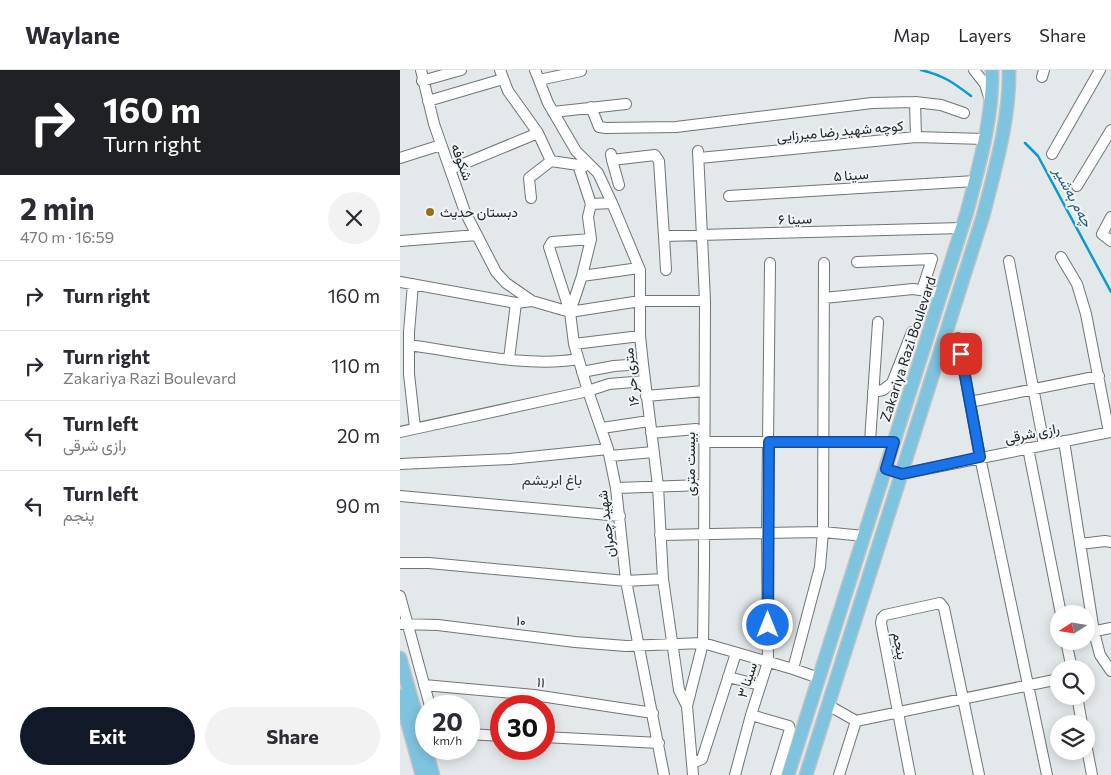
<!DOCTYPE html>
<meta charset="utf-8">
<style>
body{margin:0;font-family:Commissioner,Vazirmatn,sans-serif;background:#f2f2f3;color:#2b2b33;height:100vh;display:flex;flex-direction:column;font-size:19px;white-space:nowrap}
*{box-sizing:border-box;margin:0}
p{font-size:16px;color:#7c7c81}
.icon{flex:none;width:28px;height:28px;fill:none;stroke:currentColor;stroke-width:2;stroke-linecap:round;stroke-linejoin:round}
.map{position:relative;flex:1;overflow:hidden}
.drawer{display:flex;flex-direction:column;background:#fff;width:400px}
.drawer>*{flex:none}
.hud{background:#202124;color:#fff;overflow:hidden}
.needle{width:32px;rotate:258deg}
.fabs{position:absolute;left:650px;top:535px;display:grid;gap:10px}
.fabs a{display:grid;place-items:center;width:45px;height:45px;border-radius:50%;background:#fff;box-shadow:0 2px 12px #0003;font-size:25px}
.speed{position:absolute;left:15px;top:625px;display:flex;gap:10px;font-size:25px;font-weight:700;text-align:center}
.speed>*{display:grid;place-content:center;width:65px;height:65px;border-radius:50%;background:#fff;box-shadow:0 2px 12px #0003;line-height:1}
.speed small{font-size:12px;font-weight:400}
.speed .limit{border:8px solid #d22;background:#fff;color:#111}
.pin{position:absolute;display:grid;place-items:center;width:42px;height:42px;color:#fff;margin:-21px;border-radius:10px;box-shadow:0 2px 8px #0006}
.me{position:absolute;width:55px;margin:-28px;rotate:0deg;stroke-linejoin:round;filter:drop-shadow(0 0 4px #0008)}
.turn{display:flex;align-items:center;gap:18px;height:105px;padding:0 20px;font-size:22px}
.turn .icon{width:65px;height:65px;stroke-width:2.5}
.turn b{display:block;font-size:35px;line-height:42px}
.round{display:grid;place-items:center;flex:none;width:52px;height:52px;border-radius:26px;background:#f2f2f3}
.summary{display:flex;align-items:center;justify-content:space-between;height:85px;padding:0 20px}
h1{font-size:30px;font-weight:700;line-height:38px}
.action{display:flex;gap:10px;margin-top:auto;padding:10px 20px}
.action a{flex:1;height:58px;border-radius:30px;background:#111827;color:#fff;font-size:20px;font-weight:700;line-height:58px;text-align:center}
.action a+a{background:#f2f2f3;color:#2b2b33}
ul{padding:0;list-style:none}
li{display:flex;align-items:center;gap:15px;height:70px;padding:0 20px;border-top:1px solid #e1e1e2}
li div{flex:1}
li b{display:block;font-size:19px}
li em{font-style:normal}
header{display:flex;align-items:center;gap:30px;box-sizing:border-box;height:70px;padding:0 25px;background:#fff;border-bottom:1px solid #e1e1e2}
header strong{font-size:24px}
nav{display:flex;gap:28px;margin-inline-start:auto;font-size:18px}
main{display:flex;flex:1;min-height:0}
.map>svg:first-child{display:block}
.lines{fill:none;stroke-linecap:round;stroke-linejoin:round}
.stream{stroke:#099bcb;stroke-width:2.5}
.minor-casing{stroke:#707577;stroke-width:12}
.major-casing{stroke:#c1c2c2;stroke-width:15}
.minor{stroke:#fff;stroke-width:10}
.major{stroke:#7fc4df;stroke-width:12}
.route-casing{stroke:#114b97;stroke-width:12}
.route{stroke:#1a73e8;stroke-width:9}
.poi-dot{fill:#986e1a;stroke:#f0f5f8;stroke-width:2}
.labels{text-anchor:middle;stroke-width:4;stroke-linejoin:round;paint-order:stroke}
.street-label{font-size:14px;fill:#222425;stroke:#f0f5f8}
.poi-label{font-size:14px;fill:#222425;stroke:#f0f5f8;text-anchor:start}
.water-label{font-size:15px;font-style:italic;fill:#2e5e73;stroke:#f0f5f8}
.neighbourhood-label{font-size:15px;fill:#373b3d;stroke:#f0f5f8}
</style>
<header>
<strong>Waylane</strong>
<nav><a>Map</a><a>Layers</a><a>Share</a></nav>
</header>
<main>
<section class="drawer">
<div class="hud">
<div class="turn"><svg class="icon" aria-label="right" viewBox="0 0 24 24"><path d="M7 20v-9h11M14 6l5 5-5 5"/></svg><div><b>160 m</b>Turn right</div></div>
</div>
<div class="summary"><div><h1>2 min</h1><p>470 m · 16:59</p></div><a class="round"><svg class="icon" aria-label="close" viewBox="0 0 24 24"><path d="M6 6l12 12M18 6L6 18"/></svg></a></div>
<ul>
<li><svg class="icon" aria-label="right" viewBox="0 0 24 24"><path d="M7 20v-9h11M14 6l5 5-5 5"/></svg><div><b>Turn right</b></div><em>160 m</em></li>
<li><svg class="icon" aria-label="right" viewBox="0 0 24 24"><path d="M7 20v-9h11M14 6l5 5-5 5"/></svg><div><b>Turn right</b><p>Zakariya Razi Boulevard</p></div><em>110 m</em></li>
<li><svg class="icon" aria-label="left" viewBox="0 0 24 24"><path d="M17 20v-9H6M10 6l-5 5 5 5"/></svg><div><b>Turn left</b><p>رازی شرقی</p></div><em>20 m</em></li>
<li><svg class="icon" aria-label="left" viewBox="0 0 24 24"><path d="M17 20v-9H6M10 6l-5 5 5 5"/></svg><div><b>Turn left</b><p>پنجم</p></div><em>90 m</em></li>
</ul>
<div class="action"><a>Exit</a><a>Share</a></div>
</section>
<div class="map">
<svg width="711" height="705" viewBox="0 0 711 705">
<rect width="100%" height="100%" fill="#e3e8ea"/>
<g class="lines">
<path class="stream" d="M521,0C543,5 554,13 571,26
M625,73L638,86L711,222"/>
<g class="minor-casing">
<path id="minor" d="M21,0L34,54L65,142L96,202L106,213L132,231L170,242L174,274L188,321L208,379L216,418L226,511L264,705
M100,0L108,21L138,63L151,91L185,96
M135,0L148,33L176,81L198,103L212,133L240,200V266L243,294L258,416L263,509L279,620L287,636
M574,0L585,14L589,27
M642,7L644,0
M139,10L181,1
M22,11L61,0
M28,31L103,9
M515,32L516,67
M191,37L199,57L206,58L276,57L472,33L515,32L541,35L564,43
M153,42L226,34
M211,84L212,90L255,85L259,91L264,166
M652,84L700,0
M0,88L41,75
M299,88L516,67L584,69
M212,90L219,115
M51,99L138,63
M677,116L711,60
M329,126L575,111
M131,128L129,108L151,91
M191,134L212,133
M711,147L702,164L711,171
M0,171L77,165
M661,187L677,214L686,244L709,362
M609,191L644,375
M457,192L532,189L522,220
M266,200L264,166L562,158
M182,206L239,198
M0,212L116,233L132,231
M13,214L9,262V304L15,358
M424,228L513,219L541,223
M170,242L182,206L191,169L188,147L191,134L178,95
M170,242L240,231H305
M170,242L149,177L152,172L191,169
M558,268L580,387L647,705
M174,274L240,266
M9,275C61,282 127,298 178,289
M109,289L116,233
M182,302L214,296L243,294
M473,322L483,320L492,313L512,262
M246,326L304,321
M570,332L699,306
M202,358L249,351
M0,362L188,321L209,314L245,311
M251,363L296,359
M664,371L694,562L700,585L711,601
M304,372H494
M470,372L478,252
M628,378L661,544
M210,386L253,382
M0,394L110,389L208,379
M501,404L711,362
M216,418L304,415
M0,426L220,446
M260,465L423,462L464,466
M680,474L705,471L711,472
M0,493H29L226,511L263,509
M0,526L30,636
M0,554L38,555L175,572L226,576L303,573L393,599L419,608
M686,563L711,558
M666,571L672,599
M393,599L420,497L423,462L424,193
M328,607L360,615
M24,615L134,625L253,643
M677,626L682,654
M428,635L456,651
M351,645L389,656L390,659L376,705
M456,651L659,609
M69,664L101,666
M144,667L259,673
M686,674L692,705
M292,693L302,689L336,583
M293,705L287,636L303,573L304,493L305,231L298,81
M335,705L351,645L368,592L367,462L370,193
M439,705L456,651
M510,705L481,553L482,548L485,545L540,533L544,538L579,705"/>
</g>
<g class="major-casing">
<path id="major" d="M0,588L33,705
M0,626L22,705
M388,705L567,142C579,96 593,48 592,0
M406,705L583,146C595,99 610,49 609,0"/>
</g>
<use href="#minor" class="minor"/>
<use href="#major" class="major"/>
</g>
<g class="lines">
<g class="route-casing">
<path id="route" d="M368,555L369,372H494L486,399L502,404L580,387L561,284"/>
</g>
<use href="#route" class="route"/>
</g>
<circle class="poi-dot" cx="30" cy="142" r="5"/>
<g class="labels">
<g class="street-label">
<text transform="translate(440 61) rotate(-5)" y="5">کوچه شهید رضا میرزایی</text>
<text transform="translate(62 92) rotate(70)" y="5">شکوفه</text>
<text transform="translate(451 105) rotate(-4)" y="5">سینا ۵</text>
<text transform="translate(395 149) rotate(-2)" y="5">سینا ۶</text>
<text transform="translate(508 279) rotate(-72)" y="5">Zakariya Razi Boulevard</text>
<text transform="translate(231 307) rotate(-96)" y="5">۱۶ متری حر</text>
<text transform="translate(632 363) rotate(-11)" y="5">رازی شرقی</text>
<text transform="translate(290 394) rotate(-90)" y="5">بیست متری</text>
<text transform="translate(206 454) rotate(-97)" y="5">شهید چمران</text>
<text transform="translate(121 551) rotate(7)" y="5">۱۰</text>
<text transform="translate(500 576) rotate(80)" y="5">پنجم</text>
<text transform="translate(347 610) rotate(-72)" y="5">سینا ۳</text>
<text transform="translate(141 612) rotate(8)" y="5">۱۱</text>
</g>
<g class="poi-label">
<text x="40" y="147">دبستان حدیث</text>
</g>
<g class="water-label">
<text transform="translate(673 127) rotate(62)" y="5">چەم بەشیر</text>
</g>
<g class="neighbourhood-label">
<text x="152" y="415">باغ ابریشم</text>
</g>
</g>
</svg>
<div class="fabs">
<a><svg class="needle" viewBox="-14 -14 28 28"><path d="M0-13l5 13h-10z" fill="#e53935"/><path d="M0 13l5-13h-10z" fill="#7c7c81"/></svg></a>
<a><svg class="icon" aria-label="search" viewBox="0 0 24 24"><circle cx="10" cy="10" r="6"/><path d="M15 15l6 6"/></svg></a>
<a><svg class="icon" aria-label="layers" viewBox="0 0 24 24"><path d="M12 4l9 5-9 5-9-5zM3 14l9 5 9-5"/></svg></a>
</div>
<div class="speed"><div>20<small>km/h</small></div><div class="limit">30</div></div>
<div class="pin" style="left:561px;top:284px;background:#d93025"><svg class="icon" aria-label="arrive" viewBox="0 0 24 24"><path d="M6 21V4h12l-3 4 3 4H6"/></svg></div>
<svg class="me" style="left:368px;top:555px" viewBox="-20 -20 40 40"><circle r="17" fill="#1a73e8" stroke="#fff" stroke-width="3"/><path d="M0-11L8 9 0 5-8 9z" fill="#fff"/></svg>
</div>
</main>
